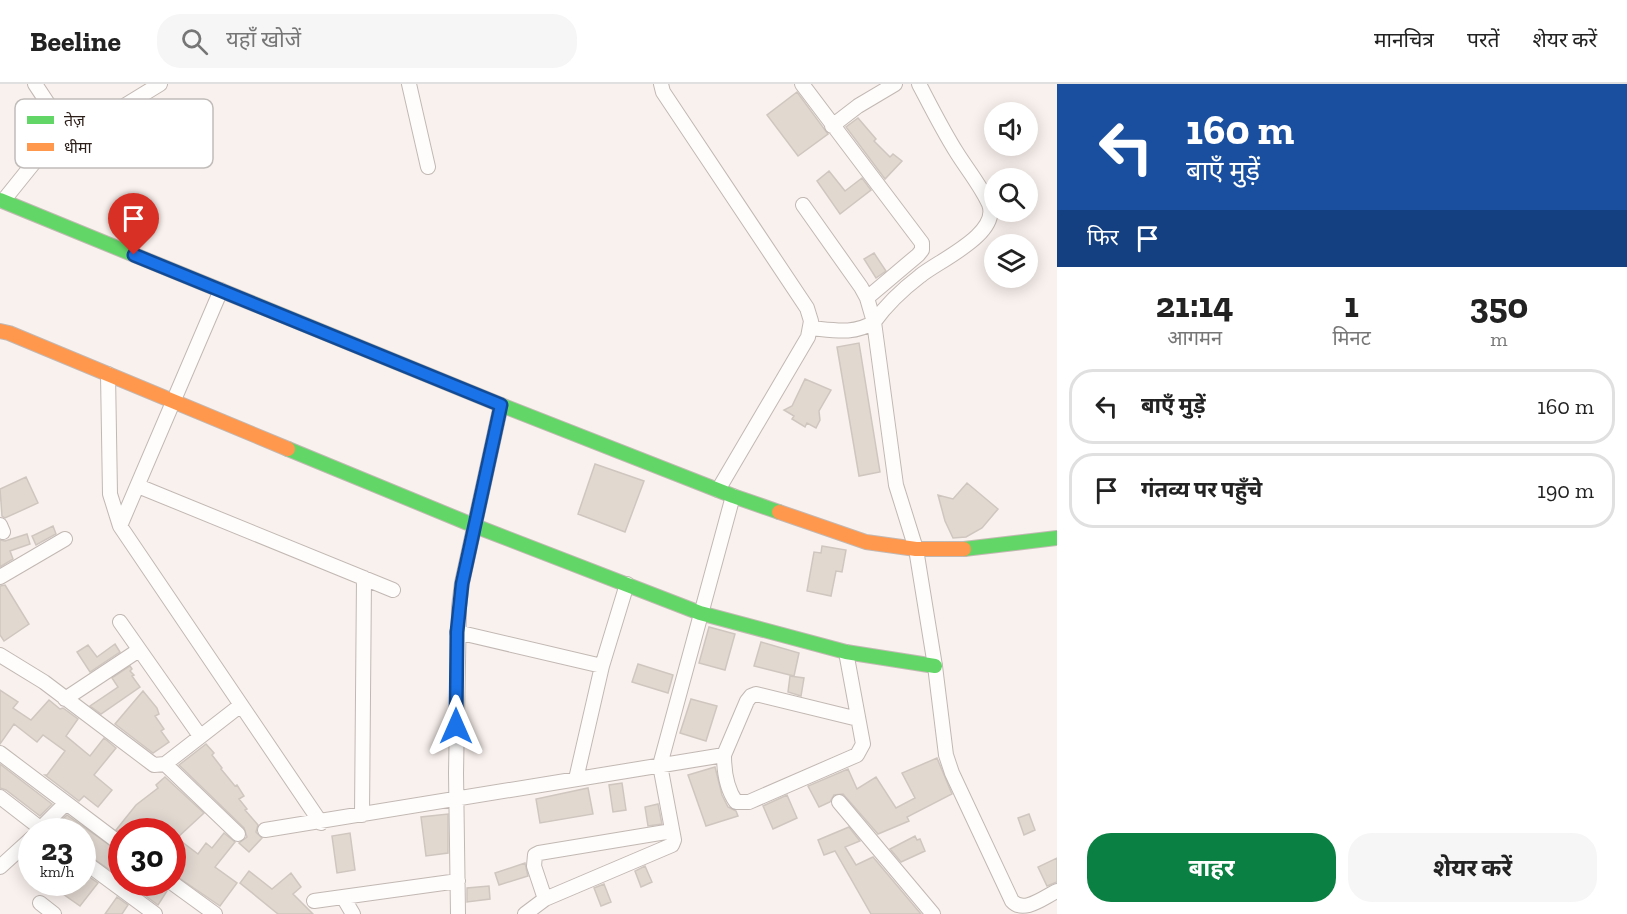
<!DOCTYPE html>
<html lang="hi">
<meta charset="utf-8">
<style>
body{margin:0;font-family:"Zilla Slab","Noto Sans Devanagari",serif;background:#f6f6f6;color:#222;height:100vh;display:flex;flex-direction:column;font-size:22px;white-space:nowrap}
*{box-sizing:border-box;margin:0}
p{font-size:20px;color:#767676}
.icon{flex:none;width:33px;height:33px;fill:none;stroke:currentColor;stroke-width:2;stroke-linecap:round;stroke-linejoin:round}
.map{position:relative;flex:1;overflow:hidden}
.side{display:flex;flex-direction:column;background:#fff;width:570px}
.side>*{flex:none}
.hud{background:#1a4fa0;color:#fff;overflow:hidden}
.controls{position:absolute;left:984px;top:18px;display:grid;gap:12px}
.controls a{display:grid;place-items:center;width:54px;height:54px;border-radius:50%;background:#fff;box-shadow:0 3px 15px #0003;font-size:30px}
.speed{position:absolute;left:18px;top:734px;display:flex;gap:12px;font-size:30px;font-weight:700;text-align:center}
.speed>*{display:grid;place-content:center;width:78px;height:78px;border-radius:50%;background:#fff;box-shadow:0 3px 15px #0003;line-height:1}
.speed small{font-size:15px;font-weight:400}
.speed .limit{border:9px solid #d22;background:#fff;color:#111}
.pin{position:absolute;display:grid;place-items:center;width:51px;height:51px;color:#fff;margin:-62px -26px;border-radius:50% 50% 50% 0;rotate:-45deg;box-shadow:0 0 6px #0007}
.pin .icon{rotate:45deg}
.me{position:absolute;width:66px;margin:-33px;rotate:0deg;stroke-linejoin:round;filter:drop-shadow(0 0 4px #0008)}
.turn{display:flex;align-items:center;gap:21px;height:126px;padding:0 30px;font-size:27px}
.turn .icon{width:78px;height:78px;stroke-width:2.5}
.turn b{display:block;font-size:42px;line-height:51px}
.then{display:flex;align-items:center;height:57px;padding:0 30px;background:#0003;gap:12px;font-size:22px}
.eta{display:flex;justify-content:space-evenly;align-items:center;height:102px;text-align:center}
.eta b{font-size:36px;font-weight:700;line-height:42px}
.primary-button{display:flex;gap:12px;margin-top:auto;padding:12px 30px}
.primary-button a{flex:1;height:69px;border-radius:24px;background:#0b8043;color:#fff;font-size:24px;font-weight:700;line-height:69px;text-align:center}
.primary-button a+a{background:#f6f6f6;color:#222}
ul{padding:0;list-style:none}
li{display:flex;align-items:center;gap:18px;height:75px;margin:0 12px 9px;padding:0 18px;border:3px solid #e0e0e0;border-radius:24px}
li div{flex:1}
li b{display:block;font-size:22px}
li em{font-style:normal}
header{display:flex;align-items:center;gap:36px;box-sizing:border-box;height:84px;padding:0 30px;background:#fff;border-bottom:2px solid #e0e0e0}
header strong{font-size:28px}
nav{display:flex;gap:33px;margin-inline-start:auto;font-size:21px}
.search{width:420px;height:54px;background:#f6f6f6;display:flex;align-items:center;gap:15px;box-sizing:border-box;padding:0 21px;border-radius:24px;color:#767676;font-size:22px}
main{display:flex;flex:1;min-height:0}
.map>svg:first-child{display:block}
.building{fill:#e1d8d0;stroke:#cfc6bf;stroke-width:1.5}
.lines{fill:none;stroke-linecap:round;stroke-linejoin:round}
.street-casing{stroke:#c2b8b3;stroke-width:16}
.fast-casing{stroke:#c2b8b3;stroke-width:16}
.slow-casing{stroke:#c2b8b3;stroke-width:16}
.street{stroke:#fefdfc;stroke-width:14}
.fast{stroke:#63d668;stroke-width:14}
.slow{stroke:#ff974d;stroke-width:14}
.route-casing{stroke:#114b97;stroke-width:15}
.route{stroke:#1a73e8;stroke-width:10}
.key{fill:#fff;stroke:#c0bcba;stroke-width:1.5}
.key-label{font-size:16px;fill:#2c1e18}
</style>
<header>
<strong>Beeline</strong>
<div class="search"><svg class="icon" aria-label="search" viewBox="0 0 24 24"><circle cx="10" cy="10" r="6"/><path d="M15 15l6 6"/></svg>यहाँ खोजें</div>
<nav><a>मानचित्र</a><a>परतें</a><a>शेयर करें</a></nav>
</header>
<main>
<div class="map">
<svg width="1057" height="830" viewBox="0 0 1057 830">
<rect width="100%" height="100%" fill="#f9f1ed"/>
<path class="building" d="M797,8L828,50L798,72L767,31Z
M858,34L876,55L874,57L890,73L893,70L902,77L885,95L846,43Z
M829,87L845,107L862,94L871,106L840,130L817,97Z
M874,169L886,187L876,194L864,175Z
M859,259L880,388L859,392L837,263Z
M805,295L831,306L819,327L820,336L816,344L807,339L805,343L792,335L794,332L784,326L792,322Z
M595,380L644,397L625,448L578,430Z
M26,393L38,419L5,434L2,432L0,405Z
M967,399L998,425L982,444L966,453L953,454L945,437L938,411L953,415Z
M53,442L56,450L36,461L32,452Z
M27,450L30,460L10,467L13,475L0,483V456L5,457Z
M822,462L846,466L842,488L836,487L831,512L807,507L814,468L821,469Z
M5,501L29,540L4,557L0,551V502Z
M709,543L735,550L725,586L699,579Z
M761,558L799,569L794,592L754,582Z
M115,560L120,568L90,588L77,568L88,561L97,573Z
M638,580L673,591L668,609L632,598Z
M130,582L132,585L130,587L134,591L132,592L140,603L101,630L90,622L118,603L112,594Z
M790,592L804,594L801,612L788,608Z
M0,606L18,618L13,624L31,636L49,616L60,625L63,624L78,635L66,652L90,672L104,654L116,664L94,691L112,706L98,723L84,712L79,717L45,691H47L65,667L43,651L37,658L14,640L0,660Z
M143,607L157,624L159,630L155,632L164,645L161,647L169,658L153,669L115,640Z
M691,615L717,622L706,657L680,649Z
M206,660L214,669L212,671L222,684L221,685L235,702L237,701L244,712L239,715L247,725L245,726L258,741L256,748L262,754L249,768L239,759L247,753L244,744L179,681Z
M937,674L952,710L907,733L909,737L878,750L843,710L834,711L830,718L819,723L808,702L848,685L857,705L876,693L896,724L915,714L902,689Z
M0,680L52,720L40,732L6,706L0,704Z
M715,683L722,711L728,723L736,727L738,732L706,742L688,691Z
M165,693L204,729L177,754L198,770L206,759L212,764L224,749L235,758L215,783L237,799L220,822L172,789V747H122V749L116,746L136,721L158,704L156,701Z
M622,699L626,726L613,728L609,701Z
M588,704L593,730L540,739L536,715Z
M787,711L797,734L773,745L763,722Z
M658,720L662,740L648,742L645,723Z
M448,730V769L426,772L421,733Z
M1029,730L1035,746L1024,751L1018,734Z
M67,731L122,770V794L82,767V747H57L53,744Z
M849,743L860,757L845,763L856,781L873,773L921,830H871L835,767L824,771L818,756Z
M350,749L355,786L337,789L332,752Z
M915,752L917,756L920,755L925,767L901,778L890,765Z
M1057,774V798L1047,802L1038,783Z
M525,779L528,792L499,801L495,789Z
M645,782L652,798L641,803L635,787Z
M249,787L272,805L291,789L301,803L293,810L313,830H278L240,799Z
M82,788L98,799L80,822L46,798H82Z
M127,798H154L167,807L158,821Z
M604,800L611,818L601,822L594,804Z
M489,802L490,815L467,818V804Z
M117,813L128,821L122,830H105Z"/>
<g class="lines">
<g class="street-casing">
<path id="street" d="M35,0L70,53
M409,0L428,83
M661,0L663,8L807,224L811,237L808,253L718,406
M802,0L922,159V166L918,171L867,214
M919,0C931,23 943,47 957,69C967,85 981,102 989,120C1001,150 938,177 920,192C903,205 887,220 874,238L896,401L916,465L935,582L946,671L952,689L1012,817C1024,830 1044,813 1057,807
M832,42L858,22L895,0
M3,117L36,76L160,0
M803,121L861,203L867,214L874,238C854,251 833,246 810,244
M221,206L120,442L321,739
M108,290L110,410L120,442
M138,402L393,506
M0,441L3,448
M0,493L65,455
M120,538L200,652
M457,548L602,582
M0,571L44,598L154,681L165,680L241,621
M65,615L139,566
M0,669L122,761
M724,671L747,617L751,612L756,610L858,635
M165,680L238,750
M576,695L602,582L627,500
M0,713L44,747
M839,718L933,830
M362,731L364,494
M265,746L724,671C724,688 726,704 736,718H749L857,671L863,660L846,568
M38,747L66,719
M82,776L155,830
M0,783L32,754
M171,798L215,830
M343,813L353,830
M545,815L534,782L535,771L539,769L672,747
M314,817L458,797
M40,819L54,830
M458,830L456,689L459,523L462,499L501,321
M525,830L545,815L672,761L674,756L660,681L733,412"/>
</g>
<g class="fast-casing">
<path id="fast" d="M0,116L501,321L733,412L779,428
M288,365L475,442L700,529L846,568L935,582
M964,465L1057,454"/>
</g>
<g class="slow-casing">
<path id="slow" d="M0,247L9,249L288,365
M779,428L866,458L916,465H964"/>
</g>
<use href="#street" class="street"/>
<use href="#fast" class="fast"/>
<use href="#slow" class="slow"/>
</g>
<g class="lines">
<g class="route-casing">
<path id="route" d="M134,171L501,321L462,500L457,548L456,642"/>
</g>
<use href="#route" class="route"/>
</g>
<rect x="15" y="15" width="198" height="69" rx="9" class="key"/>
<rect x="27" y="32" width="27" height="8" fill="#63d668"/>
<rect x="27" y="59" width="27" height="8" fill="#ff974d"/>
<g class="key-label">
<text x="64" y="42">तेज़</text>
<text x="64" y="69">धीमा</text>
</g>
</svg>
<div class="controls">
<a><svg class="icon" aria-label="sound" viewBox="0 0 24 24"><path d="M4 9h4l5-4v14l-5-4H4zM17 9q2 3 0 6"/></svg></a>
<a><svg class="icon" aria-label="search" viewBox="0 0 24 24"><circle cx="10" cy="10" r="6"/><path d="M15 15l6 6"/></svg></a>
<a><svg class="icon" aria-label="layers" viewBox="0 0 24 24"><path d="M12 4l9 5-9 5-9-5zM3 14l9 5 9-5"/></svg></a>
</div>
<div class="speed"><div>23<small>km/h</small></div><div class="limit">30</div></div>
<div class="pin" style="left:134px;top:171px;background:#d93025"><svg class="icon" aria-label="arrive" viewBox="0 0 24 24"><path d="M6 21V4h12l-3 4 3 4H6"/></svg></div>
<svg class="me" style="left:456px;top:642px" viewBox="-20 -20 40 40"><path d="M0-17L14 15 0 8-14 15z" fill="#1a73e8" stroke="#fff" stroke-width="4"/></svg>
</div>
<section class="side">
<div class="hud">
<div class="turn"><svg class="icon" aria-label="left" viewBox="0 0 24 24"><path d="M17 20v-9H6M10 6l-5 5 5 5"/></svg><div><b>160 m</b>बाएँ मुड़ें</div></div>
<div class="then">फिर<svg class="icon" aria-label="arrive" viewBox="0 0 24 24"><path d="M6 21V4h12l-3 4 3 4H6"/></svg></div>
</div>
<div class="eta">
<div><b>21:14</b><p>आगमन</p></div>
<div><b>1</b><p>मिनट</p></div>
<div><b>350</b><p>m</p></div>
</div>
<ul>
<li><svg class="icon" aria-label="left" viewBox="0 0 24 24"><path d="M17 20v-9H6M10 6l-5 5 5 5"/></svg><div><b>बाएँ मुड़ें</b></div><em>160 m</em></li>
<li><svg class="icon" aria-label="arrive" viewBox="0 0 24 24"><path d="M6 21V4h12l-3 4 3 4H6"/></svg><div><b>गंतव्य पर पहुँचे</b></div><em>190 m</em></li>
</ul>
<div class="primary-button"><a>बाहर</a><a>शेयर करें</a></div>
</section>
</main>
